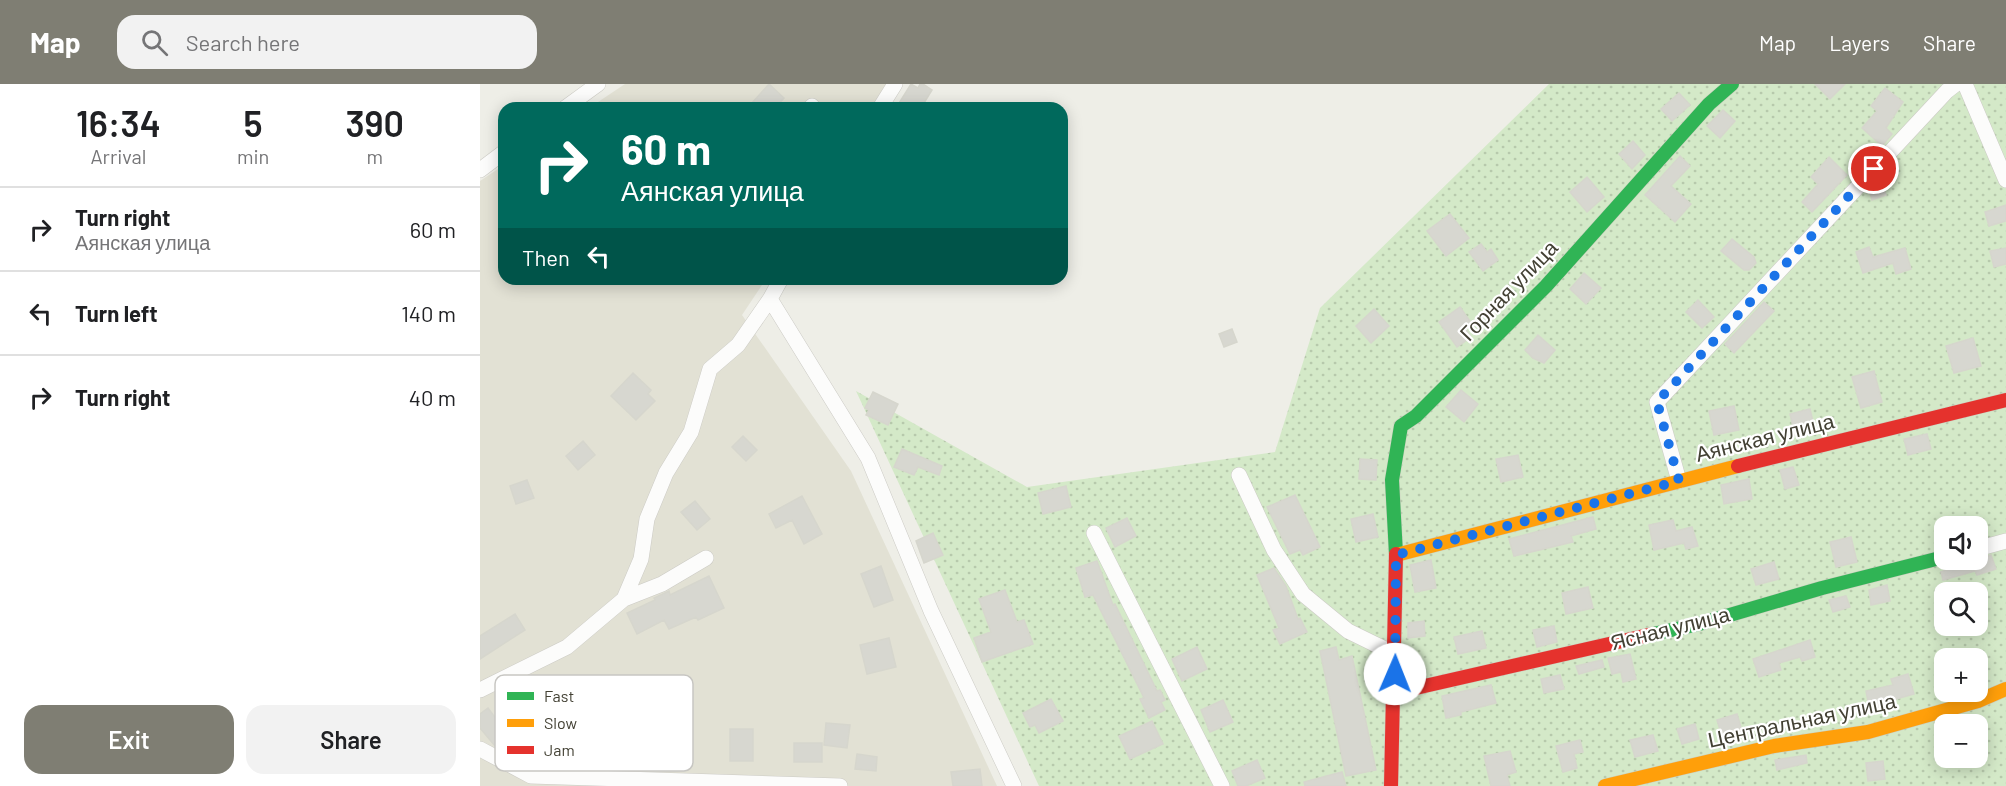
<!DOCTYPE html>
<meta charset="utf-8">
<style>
body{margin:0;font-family:Barlow,sans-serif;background:#f2f2f2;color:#202124;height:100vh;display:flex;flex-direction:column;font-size:22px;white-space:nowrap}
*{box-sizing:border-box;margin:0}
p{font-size:20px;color:#757577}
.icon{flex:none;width:33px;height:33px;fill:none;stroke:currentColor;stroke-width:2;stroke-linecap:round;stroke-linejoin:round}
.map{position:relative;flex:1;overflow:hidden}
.panel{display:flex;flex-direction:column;background:#fff;width:480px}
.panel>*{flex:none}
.top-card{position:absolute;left:18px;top:18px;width:570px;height:183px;border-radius:18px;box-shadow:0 3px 15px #0003;background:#00695c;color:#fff;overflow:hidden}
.tools{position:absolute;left:1454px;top:432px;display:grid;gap:12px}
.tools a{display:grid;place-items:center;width:54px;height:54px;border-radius:12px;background:#fff;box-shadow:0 3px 15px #0003;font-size:30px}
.pin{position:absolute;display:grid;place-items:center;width:51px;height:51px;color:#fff;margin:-26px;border:3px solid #fff;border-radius:50%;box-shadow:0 2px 6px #0007}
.me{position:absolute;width:66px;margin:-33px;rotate:1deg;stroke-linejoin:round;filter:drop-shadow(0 0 4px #0008)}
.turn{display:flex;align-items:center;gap:21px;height:126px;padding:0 24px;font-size:27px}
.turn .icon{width:78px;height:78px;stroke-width:2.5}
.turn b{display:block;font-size:42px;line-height:51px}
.then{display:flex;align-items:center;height:57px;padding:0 24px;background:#0003;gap:12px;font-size:22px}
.eta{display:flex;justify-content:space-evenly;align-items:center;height:102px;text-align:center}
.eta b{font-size:36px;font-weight:600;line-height:42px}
.cta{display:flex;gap:12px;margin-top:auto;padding:12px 24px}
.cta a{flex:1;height:69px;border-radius:18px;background:#7f7e73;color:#fff;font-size:24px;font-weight:600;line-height:69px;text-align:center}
.cta a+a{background:#f2f2f2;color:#202124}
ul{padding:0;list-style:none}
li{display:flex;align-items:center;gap:18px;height:84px;padding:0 24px;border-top:2px solid #e0e0e0}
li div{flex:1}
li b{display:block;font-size:22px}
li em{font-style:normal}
header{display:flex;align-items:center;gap:36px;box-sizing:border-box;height:84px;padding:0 30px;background:#7f7e73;color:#fff}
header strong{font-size:28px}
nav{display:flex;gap:33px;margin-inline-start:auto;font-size:21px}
.search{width:420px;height:54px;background:#f2f2f2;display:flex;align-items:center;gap:15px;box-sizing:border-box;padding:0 21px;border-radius:18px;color:#757577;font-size:22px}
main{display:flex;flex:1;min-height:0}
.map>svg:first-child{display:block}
.residential{fill:#e2e1d4}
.grass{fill:url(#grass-dots);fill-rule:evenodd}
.building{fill:#d7d7d0;stroke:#d6d6cd;stroke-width:1.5}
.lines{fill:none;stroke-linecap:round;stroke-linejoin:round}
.street-casing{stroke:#cccbc5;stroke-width:16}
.fast-casing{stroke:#cecec0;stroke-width:15}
.slow-casing{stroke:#cecec0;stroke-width:15}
.jam-casing{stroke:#cecec0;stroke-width:15}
.street{stroke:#fcfcfb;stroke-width:15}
.fast{stroke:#30b455;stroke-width:14}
.slow{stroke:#ff9f0a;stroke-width:14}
.jam{stroke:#e5322d;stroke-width:14}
.route{stroke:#1a73e8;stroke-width:10;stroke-dasharray:0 18}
.labels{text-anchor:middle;stroke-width:4.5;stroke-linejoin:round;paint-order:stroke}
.street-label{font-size:21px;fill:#434134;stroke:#fff}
.key{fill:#fff;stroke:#c7c6c2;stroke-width:1.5}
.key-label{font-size:16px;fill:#434134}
</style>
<header>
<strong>Map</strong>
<div class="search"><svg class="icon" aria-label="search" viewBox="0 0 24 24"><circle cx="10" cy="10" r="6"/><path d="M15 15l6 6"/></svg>Search here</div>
<nav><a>Map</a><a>Layers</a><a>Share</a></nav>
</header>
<main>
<section class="panel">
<div class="eta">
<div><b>16:34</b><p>Arrival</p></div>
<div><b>5</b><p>min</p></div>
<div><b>390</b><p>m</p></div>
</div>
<ul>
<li><svg class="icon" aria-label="right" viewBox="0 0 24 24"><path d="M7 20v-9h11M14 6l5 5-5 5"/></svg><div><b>Turn right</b><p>Аянская улица</p></div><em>60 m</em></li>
<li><svg class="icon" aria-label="left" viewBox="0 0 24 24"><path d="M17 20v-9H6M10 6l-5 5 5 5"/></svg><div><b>Turn left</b></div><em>140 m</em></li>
<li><svg class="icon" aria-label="right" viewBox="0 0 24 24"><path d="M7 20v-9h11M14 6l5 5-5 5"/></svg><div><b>Turn right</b></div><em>40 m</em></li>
</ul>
<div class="cta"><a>Exit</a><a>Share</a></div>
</section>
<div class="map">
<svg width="1526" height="702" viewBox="0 0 1526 702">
<defs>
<pattern id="grass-dots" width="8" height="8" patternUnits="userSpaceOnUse" patternTransform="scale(1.5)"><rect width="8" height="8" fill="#d4e9c8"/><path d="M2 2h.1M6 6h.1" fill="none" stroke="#b7c9ac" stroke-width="1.8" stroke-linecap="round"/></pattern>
</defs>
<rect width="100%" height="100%" fill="#eeeee7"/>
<path class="residential" d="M145,0H416L400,24H109Z
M24,81V195H286L262,231L371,387L517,702H0V97Z"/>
<path class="grass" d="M1069,0H1526V702H559L376,307L547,403L795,368L840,224ZM1464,442H1497V476H1464ZM1464,508H1497V542H1464ZM1464,574H1497V608H1464ZM1464,640H1497V674H1464Z"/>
<path class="building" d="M289,0L304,14L295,24H278L272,19Z
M431,0L438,4L440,0H443L452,6L441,24H416Z
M1335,0H1365L1350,15Z
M1405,4L1423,18L1406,44L1412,50L1402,62L1382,44L1397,27L1391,22Z
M1199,9L1210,21L1192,37L1181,25Z
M1243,26L1255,37L1240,54L1227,42Z
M1153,57L1165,71L1152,85L1139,70Z
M1200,72L1210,82L1191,102L1211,120L1195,138L1165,111Z
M1349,73L1367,91L1332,128L1322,118L1338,100L1331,93Z
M1107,93L1124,113L1107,128L1090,108Z
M1400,94L1406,111L1392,116L1389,105Z
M1526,121V137L1509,142L1505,128Z
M970,130L989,154L966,172L947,147Z
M1252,155L1274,173L1276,179L1269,186H1264L1241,167Z
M1001,160L1007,168L1011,165L1018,176L1003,187L989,168Z
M1389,163L1393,173L1425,164L1431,185L1416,190L1413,179L1383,189L1376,168Z
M1526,164V180L1514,183L1510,167Z
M1104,189L1121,204L1106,220L1090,205Z
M1218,216L1234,233L1222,244L1206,228Z
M1284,218L1294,227L1254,269L1245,260Z
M980,223L992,240L985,244L991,253L977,263L959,238Z
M894,225L909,242L891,259L876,242Z
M752,245L757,258L744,263L739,250Z
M1058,251L1075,266L1064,279L1053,274L1045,266Z
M1493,254L1501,282L1474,289L1466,262Z
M1394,287L1402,318L1381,324L1372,293Z
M153,289L171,306L168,310L175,317L156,336L131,312Z
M981,306L998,320L984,338L966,323Z
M393,308L418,320L408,341L386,331L389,326L385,324Z
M1254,322L1259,346L1234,351L1229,327Z
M1330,325L1335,346L1315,351L1310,330Z
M1447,350L1451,365L1428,371L1424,355Z
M263,352L277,366L266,377L252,363Z
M103,357L115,371L98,386L86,372Z
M422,365L462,382L459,391L438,383L434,391L414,383Z
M1038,371L1043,393L1021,398L1016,375Z
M880,375L897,376L896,396L879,395Z
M1313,383L1319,401L1305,405L1300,386Z
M1269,395L1272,415L1244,420L1241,401Z
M47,396L54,414L36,420L30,402Z
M586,402L591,423L563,430L558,409Z
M815,411L840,463L823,471L820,466L810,470L787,423Z
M322,412L342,450L324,460L312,436L296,444L289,430Z
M215,417L230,435L217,446L201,428Z
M893,430L898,453L876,458L871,435Z
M1113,433L1116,445L1091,452L1093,458L1034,472L1029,455Z
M647,434L656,452L635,463L626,444Z
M1193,436L1196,447L1212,443L1218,462L1206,465L1204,459L1174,466L1169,441Z
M453,449L463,471L444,479L436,457Z
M1371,453L1377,478L1356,483L1350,458Z
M1511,471L1516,485L1497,491L1495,487L1463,496L1461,488L1473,483L1477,476H1497Z
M951,476L956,504L935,508L930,481Z
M617,477L633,521L635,520L677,607L680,606L685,616L681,618L685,626L669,634L660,615L664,614L613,511L605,513L596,484Z
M1294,478L1299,495L1276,501L1271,485Z
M401,482L413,516L394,523L381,490Z
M794,484L806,502L818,535L820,534L827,548L800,560L793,546L799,544L777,491Z
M229,492L244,524L218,536L216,533L189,545L184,536L157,550L147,529L175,516L174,514L189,507L190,511Z
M1407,501L1410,517L1391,521L1389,506Z
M1108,503L1113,524L1086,530L1082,509Z
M525,506L537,538L544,536L553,560L502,578L494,554L511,548L499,515Z
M1366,512L1370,523L1353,528L1349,516Z
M35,530L45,546L0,575V552Z
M944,537L945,552L928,554V539Z
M1074,542L1077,558L1057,563L1053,546Z
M1002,547L1006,564L978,570L974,553Z
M409,554L416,583L387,590L380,561Z
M1330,556L1335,573L1322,577L1320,573L1299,579L1301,586L1279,593L1273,575Z
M717,563L727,585L702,597L692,575Z
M856,563L859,576L872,572L896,686L866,692L840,567Z
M1150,570L1156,595L1143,598L1141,588L1132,590L1128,574Z
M1122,576L1124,583L1099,590L1096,582Z
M1428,590L1434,610L1409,617L1411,623L1390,628L1386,607L1413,601L1411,595Z
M1080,591L1084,605L1064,609L1061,595Z
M1011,601L1016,619L981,628V631L966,634L962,612Z
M571,615L583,637L559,649L555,641L550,643L543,629Z
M743,616L753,638L730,648L721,626Z
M8,624L36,662L27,668L15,662L0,644V630Z
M1257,630L1263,650L1243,656L1237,636Z
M672,637L683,660L650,675L639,652Z
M346,639L370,641L367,664L344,661Z
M1215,640L1219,655L1202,660L1197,645Z
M250,645H273V677H250Z
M1173,651L1178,667L1155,673L1150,656Z
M1100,656L1103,668L1094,670L1097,684L1083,688L1076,662Z
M314,659H342V678H314Z
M1030,667L1036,688L1027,691L1030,702H1011L1004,672Z
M377,670L397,673L396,687L375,685Z
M1326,671L1327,679L1297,686L1295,676Z
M777,676L785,694L766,702H758L752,687Z
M1403,677L1405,695L1388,697L1386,679Z
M500,685L502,702H473L471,688Z
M862,688L866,702H825L824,698Z"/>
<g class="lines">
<g class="street-casing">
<path id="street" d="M1485,0L1526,96
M85,24L118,0
M330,24L332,22
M400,24L415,0
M0,86L24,68
M290,215L388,374L451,527L534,702
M759,391L794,466L823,510L868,547L915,570
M1199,397L1177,318L1467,7L1476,0
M614,449L742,702
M1497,465L1526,457
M144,515L182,500L226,474
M0,606L87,563L144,515L161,475L167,435L186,389L211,348L230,285L258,261L290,215L301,195
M0,665L51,692L360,702"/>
</g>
<g class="fast-casing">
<path id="fast" d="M916,470L912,396L921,342L936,332L1066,202L1229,20L1252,0
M1173,550L1219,540L1342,504L1464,473"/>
</g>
<g class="slow-casing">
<path id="slow" d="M916,471L1258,382
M1125,702L1294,662L1388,648L1498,617L1526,605"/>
</g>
<g class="jam-casing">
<path id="jam" d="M1258,382L1526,316
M914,609L1173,550
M911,702L916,470"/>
</g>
<use href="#street" class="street"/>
<use href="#fast" class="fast"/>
<use href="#slow" class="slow"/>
<use href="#jam" class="jam"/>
</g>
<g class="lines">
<path class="route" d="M915,590L916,471L1199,397L1177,318L1394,85"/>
</g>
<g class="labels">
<g class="street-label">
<text transform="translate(1029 207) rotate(-46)" y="7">Горная улица</text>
<text transform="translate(1285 354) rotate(-14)" y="7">Аянская улица</text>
<text transform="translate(1190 545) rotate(-14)" y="7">Ясная улица</text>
<text transform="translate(1322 637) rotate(-12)" y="7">Центральная улица</text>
</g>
</g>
<rect x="15" y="591" width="198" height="96" rx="9" class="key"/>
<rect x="27" y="608" width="27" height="8" fill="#30b455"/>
<rect x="27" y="635" width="27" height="8" fill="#ff9f0a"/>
<rect x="27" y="662" width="27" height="8" fill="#e5322d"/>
<g class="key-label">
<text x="64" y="618">Fast</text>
<text x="64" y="645">Slow</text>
<text x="64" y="672">Jam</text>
</g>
</svg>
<div class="tools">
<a><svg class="icon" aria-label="sound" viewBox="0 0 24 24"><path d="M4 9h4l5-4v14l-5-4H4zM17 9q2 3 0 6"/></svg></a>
<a><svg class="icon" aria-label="search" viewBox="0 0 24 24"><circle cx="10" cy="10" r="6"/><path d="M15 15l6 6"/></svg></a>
<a>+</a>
<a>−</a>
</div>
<div class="pin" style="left:1394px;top:85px;background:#d93025"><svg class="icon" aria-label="arrive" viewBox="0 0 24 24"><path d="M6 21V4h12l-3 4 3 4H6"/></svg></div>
<svg class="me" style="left:915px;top:590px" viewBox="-20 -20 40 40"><circle r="19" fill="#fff"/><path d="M0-13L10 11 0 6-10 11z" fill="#1a73e8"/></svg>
<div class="top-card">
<div class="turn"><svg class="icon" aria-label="right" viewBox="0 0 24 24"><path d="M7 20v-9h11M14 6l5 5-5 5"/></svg><div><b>60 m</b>Аянская улица</div></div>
<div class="then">Then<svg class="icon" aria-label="left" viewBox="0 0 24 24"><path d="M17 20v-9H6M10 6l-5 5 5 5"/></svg></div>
</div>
</div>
</main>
